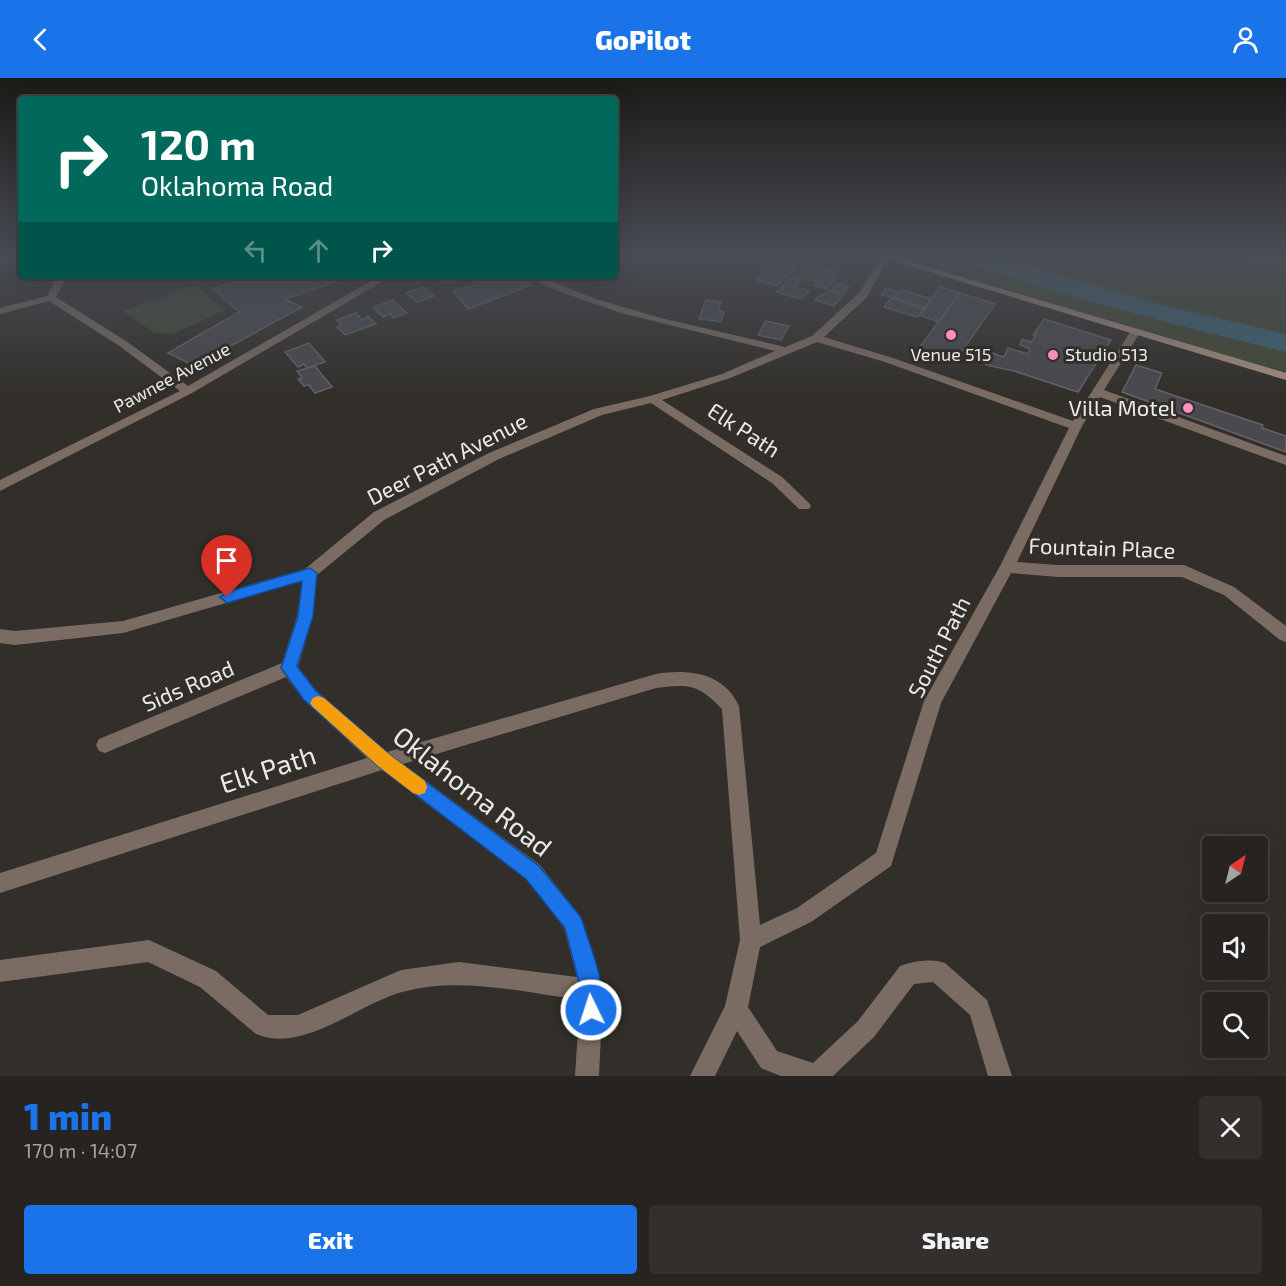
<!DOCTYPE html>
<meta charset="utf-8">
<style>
body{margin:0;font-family:"Exo 2",sans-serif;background:#322f2d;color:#f1f3f6;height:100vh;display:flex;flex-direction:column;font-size:22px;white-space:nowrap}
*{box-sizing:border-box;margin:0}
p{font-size:20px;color:#a4a4a5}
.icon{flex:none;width:33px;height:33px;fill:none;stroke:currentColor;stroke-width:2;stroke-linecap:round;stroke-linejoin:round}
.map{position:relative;height:998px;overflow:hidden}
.sheet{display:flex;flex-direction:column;background:#262320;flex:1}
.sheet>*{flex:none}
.hud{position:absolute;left:18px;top:18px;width:600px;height:183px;border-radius:6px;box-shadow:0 6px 24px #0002,0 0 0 2px #42403e;background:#00695c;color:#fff;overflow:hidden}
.needle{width:39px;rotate:35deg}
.buttons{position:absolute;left:1202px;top:758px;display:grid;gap:12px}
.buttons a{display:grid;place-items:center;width:66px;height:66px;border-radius:6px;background:#262320;box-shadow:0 6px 24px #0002,0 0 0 2px #42403e;font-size:30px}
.pin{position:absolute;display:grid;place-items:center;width:51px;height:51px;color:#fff;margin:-62px -26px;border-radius:50% 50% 50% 0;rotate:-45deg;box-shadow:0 0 6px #0007}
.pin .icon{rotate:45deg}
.me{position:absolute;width:66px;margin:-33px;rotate:356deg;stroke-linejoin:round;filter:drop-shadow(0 0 4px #0008)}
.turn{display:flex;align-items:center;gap:21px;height:126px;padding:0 24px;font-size:27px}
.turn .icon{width:78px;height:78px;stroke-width:2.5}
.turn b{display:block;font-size:42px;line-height:51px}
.lanes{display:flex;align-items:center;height:57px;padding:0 24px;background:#0003;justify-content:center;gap:30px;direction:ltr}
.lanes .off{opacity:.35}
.round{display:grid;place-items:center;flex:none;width:63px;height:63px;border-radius:6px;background:#322f2d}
.head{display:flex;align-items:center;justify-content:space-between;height:102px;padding:0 24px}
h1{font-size:36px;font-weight:800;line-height:45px;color:#1a73e8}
.action{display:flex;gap:12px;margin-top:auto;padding:12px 24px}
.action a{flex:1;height:69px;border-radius:6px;background:#1a73e8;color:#fff;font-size:24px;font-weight:800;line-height:69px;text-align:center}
.action a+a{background:#322f2d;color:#f1f3f6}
header{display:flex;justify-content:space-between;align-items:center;height:78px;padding:0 24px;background:#1a73e8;color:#fff;font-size:27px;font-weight:800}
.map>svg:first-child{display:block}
.green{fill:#414933}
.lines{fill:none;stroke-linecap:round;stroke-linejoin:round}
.river{fill:#3b6375;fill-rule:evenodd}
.building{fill:#49494e;stroke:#626268;stroke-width:1.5}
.minor{fill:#7b6c63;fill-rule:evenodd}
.tertiary{fill:#7b6c63;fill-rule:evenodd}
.secondary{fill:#a68d80;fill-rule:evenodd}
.route{fill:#1a73e8;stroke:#114b97;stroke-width:1.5}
.slow{fill:#f59e0b}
.poi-dot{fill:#fd8ebe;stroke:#322f2a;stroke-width:2}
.labels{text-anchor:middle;stroke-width:6;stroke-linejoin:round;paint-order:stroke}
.far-poi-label{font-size:18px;fill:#ecebe7;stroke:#322f2a}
.far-street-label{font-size:18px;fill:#ecebe7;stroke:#322f2a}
.poi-label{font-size:22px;fill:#ecebe7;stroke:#322f2a;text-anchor:end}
.street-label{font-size:22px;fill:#ecebe7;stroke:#322f2a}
.near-street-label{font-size:27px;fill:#ecebe7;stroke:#322f2a}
</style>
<header><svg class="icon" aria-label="back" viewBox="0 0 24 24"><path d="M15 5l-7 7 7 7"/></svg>GoPilot<svg class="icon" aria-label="person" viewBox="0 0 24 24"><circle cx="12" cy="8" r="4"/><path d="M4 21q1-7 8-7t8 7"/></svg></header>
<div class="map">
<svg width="1286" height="998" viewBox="0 0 1286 998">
<rect width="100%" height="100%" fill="#322f2a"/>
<path class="green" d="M885,179H1241L1286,186V299Z
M196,207L224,232L173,256L154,255L123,233Z"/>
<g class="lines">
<path class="river" d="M962,179H1000L1162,227L1286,256V274C1178,248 1071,220 966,185Z"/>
</g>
<path class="building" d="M775,183L796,189L777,208L756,202Z
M811,187L836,194L831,200L835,201L827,211L815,208L818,204L803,200L795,209L809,213L801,221L777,214L793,197L800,199Z
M261,198H328L336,204L285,221L302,229L194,288L168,275L239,234L213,211L243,200L246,203Z
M438,198H463L461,199L463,201L446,204Z
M480,198H518L532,207L468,231L453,213L477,206L473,203L483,200Z
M837,205L849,208L844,214L832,212Z
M424,209L434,218L417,224L406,215Z
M940,209L960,215L939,244L919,237Z
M885,210L899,214L894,220L882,217Z
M828,212L844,217L834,228L815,222Z
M901,212L932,221L926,230L894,220Z
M960,215L995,226L956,282L919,270Z
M891,220L925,231L917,239L884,229Z
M393,222L407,235L394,240L390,236L383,239L373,229Z
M706,222L721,224L718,233L724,234L721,244L699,241Z
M356,235L362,242L368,238L376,246L345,257L337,249L342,247L337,242Z
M1044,241L1111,262L1078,314L1014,293L987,287L977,281L983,272L1004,279L1008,270L1028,276L1030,271L1020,267L1022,261L1031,264L1036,257H1033Z
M766,243L789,248L781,262L758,257Z
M309,265L325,284L307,290L304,286L298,289L285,274Z
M1136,287L1162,295L1155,311L1263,347L1262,350L1286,358V374L1122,314Z
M315,288L332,309L315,315L309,307L304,308L298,301L302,300L297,293Z"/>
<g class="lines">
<path class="minor" d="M880,179H889L867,219L824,259L893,280L1073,343L1132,251H1140L1141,253L1104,312L1286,378V387L1100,319L1082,348L1017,484L1058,487H1184L1234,509L1286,548V564L1280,562L1224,517L1182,499H1058L1011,495L941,625L891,788L811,844L760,869L748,929L777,973L813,985L858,943L900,888C913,883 932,880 945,885L987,922L1012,998H988L970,937L933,904L914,906L874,959L833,998H781L761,990L737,953L715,998H690L725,928L740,862L722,631C698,606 689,606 656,610L403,686L540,787L580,838L603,912L599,998H575L580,922C522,914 460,898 402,914C358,926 303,976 256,956L200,909L148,884L0,904V882L149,862L216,893L268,937H298L401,892L459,884L577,899L564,850L526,801L382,692L0,815V795L367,680L304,622L286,599L105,675L99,673L96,667L99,661L282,585L297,538L302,503L123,555L15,567L0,565V551L15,553L123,543L305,491L374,434L489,375L594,331L650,318L722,296L775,273L621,235L558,213L526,198H539L596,221L661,240L785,269L812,258L859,215ZM817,264L885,284L1069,350L1000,488L924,623L876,775L797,830L760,847L739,628C723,594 688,591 656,596L387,674L316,612L298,589L313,538L317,497L384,442L499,381L602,337L651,325L772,405L799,431H809L811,428L809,425L782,399L662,322L730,300Z
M57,198H67L56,219L126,263L188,308L380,198H392L192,315L0,413V402L180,313L118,267L49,223L0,236V230L47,218Z"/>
<path class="tertiary" d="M1236,179H1257L1286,183V189L1241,182Z"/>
<path class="secondary" d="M880,179H894L1286,295V302Z"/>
</g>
<linearGradient id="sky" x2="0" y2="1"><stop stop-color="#1c1a17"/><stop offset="0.56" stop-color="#494d55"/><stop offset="1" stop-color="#494d55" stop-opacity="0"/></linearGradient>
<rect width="1286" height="318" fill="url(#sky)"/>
<path class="route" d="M310,490L317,495L313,538L297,588L315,612L390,677L539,788L580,838L583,845C591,873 610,911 598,940L591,943L584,940L581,932V912L565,850L526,801L378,688L304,622L284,594L281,590L298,538L302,503L227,525L220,519L227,514Z"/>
<path class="slow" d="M318,618L324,620L390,677L425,703L427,709L425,715L419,717L413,715L378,688L313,629L310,625L313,620Z"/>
<g class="poi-dot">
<circle cx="951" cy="257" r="6"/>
<circle cx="1053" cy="277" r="6"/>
<circle cx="1188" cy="330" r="6"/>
</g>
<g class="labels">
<g class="far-poi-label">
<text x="951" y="283">Venue 515</text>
<text x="1065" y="283" text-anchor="start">Studio 513</text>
</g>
<g class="far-street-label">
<text transform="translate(172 300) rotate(-28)" y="6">Pawnee Avenue</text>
</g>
<g class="poi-label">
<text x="1176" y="338">Villa Motel</text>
</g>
<g class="street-label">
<text transform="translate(744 352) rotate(33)" y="8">Elk Path</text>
<text transform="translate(447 381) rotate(-27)" y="8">Deer Path Avenue</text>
<text transform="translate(1102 470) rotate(2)" y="8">Fountain Place</text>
<text transform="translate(939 569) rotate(-63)" y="8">South Path</text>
<text transform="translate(188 608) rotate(-23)" y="8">Sids Road</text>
</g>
<g class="near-street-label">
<text transform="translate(268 692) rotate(-18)" y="9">Elk Path</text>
<text transform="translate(472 714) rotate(38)" y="9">Oklahoma Road</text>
</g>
</g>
</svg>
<div class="buttons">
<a><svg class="needle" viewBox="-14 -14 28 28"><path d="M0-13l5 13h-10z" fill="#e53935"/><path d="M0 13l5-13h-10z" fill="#a4a4a5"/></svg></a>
<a><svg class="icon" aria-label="sound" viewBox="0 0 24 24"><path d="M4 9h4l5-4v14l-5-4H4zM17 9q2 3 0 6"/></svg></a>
<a><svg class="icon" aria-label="search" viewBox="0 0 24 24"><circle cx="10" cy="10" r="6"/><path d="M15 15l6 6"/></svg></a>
</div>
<div class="pin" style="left:227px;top:519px;background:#d93025"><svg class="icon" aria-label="arrive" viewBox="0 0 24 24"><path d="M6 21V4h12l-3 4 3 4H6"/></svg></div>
<svg class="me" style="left:591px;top:932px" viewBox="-20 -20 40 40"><circle r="17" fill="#1a73e8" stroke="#fff" stroke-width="3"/><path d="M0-11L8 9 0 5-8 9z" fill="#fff"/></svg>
<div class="hud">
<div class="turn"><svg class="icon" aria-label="right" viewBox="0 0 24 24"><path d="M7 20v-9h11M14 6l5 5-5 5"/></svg><div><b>120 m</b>Oklahoma Road</div></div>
<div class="lanes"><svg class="icon off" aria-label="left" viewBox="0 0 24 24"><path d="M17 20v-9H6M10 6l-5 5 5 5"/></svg><svg class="icon off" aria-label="ahead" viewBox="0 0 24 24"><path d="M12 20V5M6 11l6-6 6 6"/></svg><svg class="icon" aria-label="right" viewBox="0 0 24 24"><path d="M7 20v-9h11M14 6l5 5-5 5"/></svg></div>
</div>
</div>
<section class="sheet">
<div class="head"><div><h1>1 min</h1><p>170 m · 14:07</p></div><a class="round"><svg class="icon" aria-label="close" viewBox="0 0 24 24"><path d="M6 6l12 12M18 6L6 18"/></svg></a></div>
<div class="action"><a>Exit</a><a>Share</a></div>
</section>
